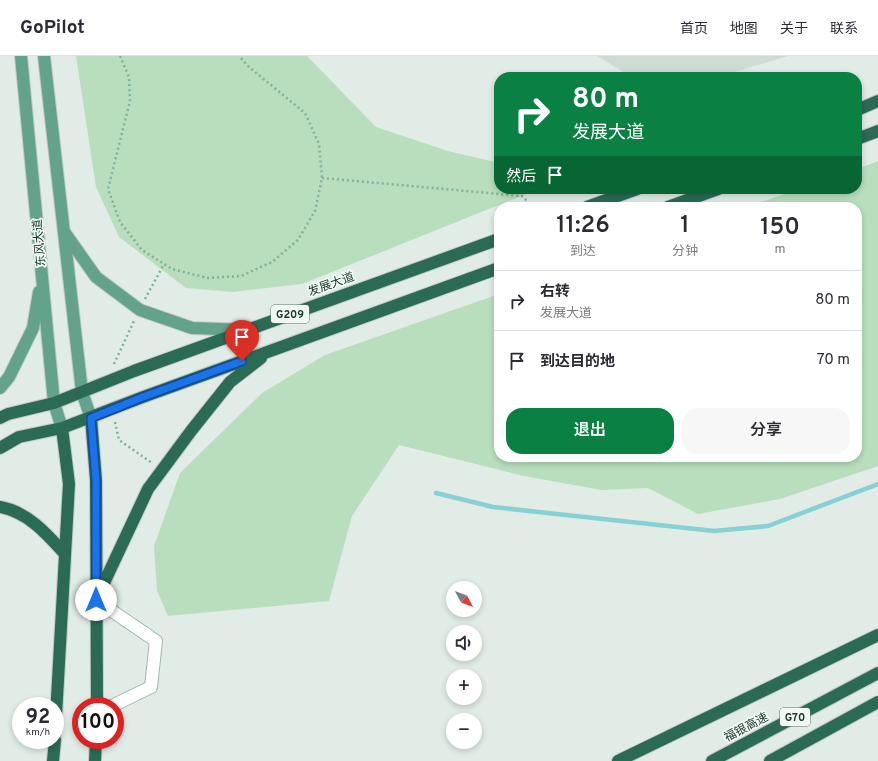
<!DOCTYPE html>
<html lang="zh">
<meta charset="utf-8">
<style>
body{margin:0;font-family:Overpass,"Noto Sans SC",sans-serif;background:#f7f7f7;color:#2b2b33;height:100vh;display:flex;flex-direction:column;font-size:15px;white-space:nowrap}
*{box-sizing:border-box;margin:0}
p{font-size:13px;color:#7c7c81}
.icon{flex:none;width:22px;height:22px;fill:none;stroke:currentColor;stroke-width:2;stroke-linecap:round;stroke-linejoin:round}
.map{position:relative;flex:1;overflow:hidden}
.side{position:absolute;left:494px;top:146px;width:368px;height:260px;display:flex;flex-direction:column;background:#fff;border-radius:16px;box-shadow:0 2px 6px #0003}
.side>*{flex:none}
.hud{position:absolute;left:494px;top:16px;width:368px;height:122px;border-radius:16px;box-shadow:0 2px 6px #0003;background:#0b8043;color:#fff;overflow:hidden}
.needle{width:26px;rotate:131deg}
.tools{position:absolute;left:446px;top:525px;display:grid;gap:8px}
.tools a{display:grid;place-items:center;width:36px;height:36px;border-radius:50%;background:#fff;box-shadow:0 2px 6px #0003;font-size:20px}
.speed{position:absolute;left:12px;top:641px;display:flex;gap:8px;font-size:20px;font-weight:700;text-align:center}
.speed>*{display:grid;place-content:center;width:52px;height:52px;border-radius:50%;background:#fff;box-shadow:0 2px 6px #0003;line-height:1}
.speed small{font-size:10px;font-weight:400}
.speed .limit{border:6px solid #d22;background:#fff;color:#111}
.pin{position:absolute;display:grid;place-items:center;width:34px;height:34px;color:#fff;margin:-41px -17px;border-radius:50% 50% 50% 0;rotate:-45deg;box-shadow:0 0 4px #0007}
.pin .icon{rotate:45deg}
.me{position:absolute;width:44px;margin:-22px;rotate:0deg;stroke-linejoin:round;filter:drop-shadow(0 0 3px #0008)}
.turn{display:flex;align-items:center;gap:14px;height:84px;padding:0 12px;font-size:18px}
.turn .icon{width:52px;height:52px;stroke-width:2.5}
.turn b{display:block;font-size:28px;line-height:34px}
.then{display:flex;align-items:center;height:38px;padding:0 12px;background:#0003;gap:8px;font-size:15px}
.eta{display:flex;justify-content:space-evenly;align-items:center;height:68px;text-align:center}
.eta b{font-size:24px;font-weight:600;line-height:28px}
.button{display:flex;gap:8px;margin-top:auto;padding:8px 12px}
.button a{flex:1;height:46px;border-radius:16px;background:#0b8043;color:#fff;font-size:16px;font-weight:600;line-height:46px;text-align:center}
.button a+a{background:#f7f7f7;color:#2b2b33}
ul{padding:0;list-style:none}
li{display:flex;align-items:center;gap:12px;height:60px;padding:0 12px;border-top:1px solid #e1e1e2}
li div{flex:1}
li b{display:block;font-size:15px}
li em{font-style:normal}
header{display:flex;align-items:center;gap:24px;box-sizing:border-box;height:56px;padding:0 20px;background:#fff;border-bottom:1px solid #e1e1e2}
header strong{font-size:19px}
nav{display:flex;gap:22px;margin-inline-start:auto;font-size:14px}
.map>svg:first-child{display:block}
.built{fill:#cfdcd4}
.green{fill:#b9debe}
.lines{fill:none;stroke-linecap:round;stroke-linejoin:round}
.stream{stroke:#86d1d3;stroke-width:4.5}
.minor-casing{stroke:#a3b4ac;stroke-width:14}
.major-casing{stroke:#c1c9c6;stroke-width:14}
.highway-casing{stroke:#c1c9c6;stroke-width:14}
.path{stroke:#80b19c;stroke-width:2.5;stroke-dasharray:2 3;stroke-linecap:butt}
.minor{stroke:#fff;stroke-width:12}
.major{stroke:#63a38b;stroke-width:12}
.highway{stroke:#2b6b56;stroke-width:12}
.route-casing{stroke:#114b97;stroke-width:10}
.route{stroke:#1a73e8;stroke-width:7}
.labels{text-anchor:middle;stroke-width:3.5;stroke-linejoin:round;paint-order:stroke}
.shield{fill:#f1f8f4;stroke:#5f756c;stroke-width:1}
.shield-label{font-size:11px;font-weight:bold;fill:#203d32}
.street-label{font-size:12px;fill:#203d32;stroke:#f1f8f4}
</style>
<header>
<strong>GoPilot</strong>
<nav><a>首页</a><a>地图</a><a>关于</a><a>联系</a></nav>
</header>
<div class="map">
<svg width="878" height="705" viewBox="0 0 878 705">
<rect width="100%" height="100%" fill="#e1ece6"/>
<path class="built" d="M597,0H788L718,21H632Z"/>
<path class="green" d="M76,0H307L376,71L448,95L499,107V133H539L302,228L233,236L186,232L119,181L96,131Z
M878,105V410L780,443L698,458L648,432L601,434L524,420L399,389L352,460L329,545L168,560L157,535L154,490L180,417L262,337L325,299L499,238V401H857V151H747L799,133H857V113Z"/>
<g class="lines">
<path class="stream" d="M436,437L493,451L714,475L768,470L878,428"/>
<g class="minor-casing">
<path id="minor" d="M96,544L156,585L151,631L112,650"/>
</g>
<g class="major-casing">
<path id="major" d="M21,0L54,347L62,372
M44,0L82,336L91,362
M65,177L96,221L140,254L192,272L247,274
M0,332L9,321L33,272L39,236"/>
</g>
<g class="highway-casing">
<path id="highway" d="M857,54L878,45
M857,83L878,75
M587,151L637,133
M668,151L718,133
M0,362L8,358L54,347L134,315L499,183
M91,362L96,424L97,650
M0,392L19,381L62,372L143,341L499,212
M0,451C28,456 47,478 65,498
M96,544L148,433L191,375L230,326L261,302
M55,678L69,428L62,372
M53,705L55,684
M95,705L96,684
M618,705L878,579
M712,705L878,617
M770,705L878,646"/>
</g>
<path class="path" d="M120,0L129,21L130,45L108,133L120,166L142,194L172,213L207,222L241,220L272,206L298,184L315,155L322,122L319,88L305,57L249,11L239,0
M322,122L522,140L533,151
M145,243L164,208
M114,308L134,265
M115,366L119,384L152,407"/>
<use href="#minor" class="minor"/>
<use href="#major" class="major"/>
<use href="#highway" class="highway"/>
</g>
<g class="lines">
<g class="route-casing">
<path id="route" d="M96,544V424L91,362L143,341L242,305"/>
</g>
<use href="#route" class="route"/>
</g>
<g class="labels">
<g class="shield">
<rect x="271" y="249" width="38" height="18" rx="3"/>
<rect x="780" y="652" width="30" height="18" rx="3"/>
</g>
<g class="shield-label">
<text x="290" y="262">G209</text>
<text x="795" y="665">G70</text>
</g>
<g class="street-label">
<text transform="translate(39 187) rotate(-95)" y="4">东风大道</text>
<text transform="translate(331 228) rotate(-20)" y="4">发展大道</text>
<text transform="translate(746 671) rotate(-28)" y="4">福银高速</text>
</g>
</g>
</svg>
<div class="tools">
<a><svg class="needle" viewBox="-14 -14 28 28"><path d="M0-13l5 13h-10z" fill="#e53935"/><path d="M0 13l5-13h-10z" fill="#7c7c81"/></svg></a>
<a><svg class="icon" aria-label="sound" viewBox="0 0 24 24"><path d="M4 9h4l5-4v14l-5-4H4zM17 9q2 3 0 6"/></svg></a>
<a>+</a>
<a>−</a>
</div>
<div class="speed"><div>92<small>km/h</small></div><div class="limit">100</div></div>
<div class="pin" style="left:242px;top:305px;background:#d93025"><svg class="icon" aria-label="arrive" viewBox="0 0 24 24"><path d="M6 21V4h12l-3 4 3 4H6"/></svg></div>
<svg class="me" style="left:96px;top:544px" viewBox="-20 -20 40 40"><circle r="19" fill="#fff"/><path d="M0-13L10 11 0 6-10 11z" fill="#1a73e8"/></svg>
<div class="hud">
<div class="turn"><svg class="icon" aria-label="right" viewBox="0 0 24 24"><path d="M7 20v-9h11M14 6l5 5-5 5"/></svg><div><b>80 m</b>发展大道</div></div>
<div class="then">然后<svg class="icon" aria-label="arrive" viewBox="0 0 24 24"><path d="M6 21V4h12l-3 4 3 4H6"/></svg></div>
</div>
<section class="side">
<div class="eta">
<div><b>11:26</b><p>到达</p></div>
<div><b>1</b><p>分钟</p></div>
<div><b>150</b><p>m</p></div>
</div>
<ul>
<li><svg class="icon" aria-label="right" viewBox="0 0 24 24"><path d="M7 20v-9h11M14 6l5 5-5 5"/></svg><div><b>右转</b><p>发展大道</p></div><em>80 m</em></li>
<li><svg class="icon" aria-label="arrive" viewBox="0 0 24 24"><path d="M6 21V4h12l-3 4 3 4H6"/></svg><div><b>到达目的地</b></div><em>70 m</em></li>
</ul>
<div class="button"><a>退出</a><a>分享</a></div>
</section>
</div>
